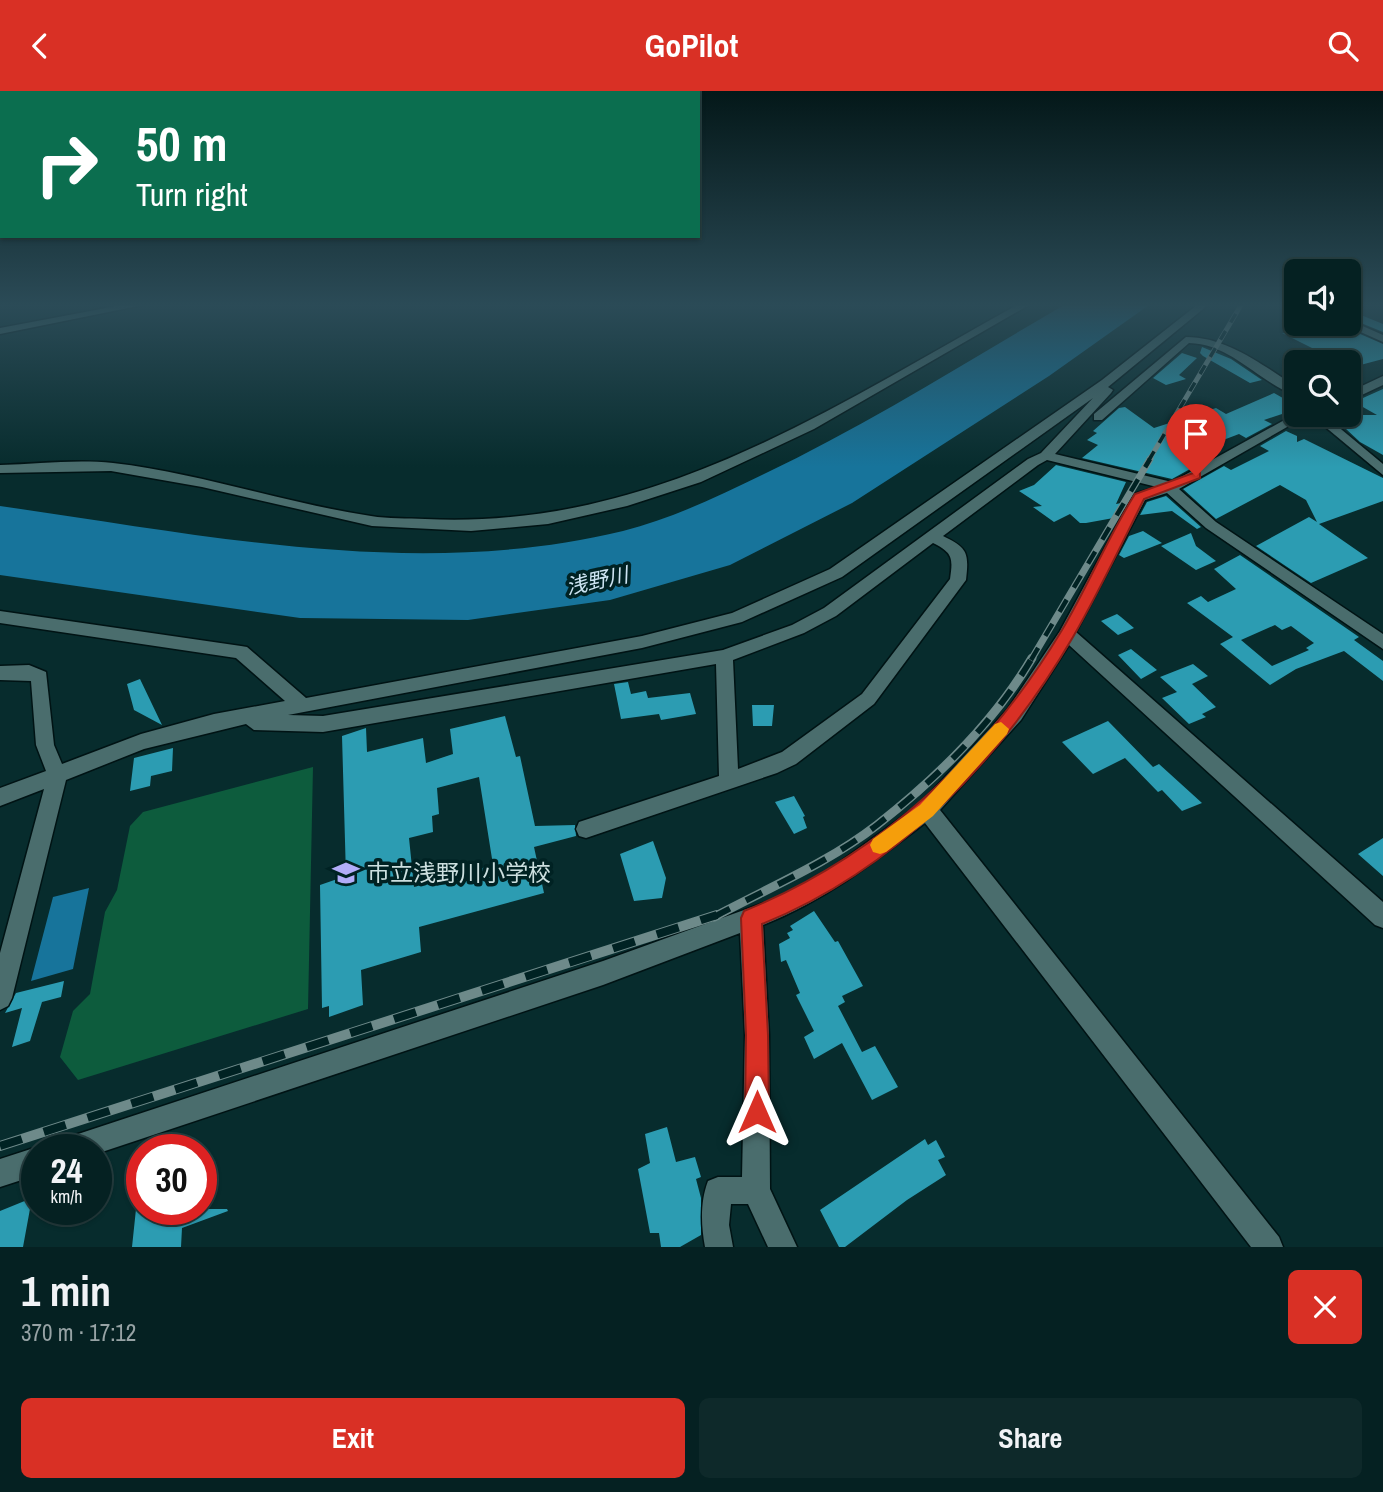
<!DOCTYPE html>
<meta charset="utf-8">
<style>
body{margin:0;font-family:"Archivo Narrow","Noto Sans JP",sans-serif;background:#0e292a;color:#f1f3f6;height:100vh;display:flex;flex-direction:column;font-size:26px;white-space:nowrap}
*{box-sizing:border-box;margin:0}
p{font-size:23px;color:#97a3a5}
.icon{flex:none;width:38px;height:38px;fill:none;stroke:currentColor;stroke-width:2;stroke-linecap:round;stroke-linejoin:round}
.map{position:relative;height:1156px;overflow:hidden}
.side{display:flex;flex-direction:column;background:#052122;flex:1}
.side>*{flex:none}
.guide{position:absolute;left:0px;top:0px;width:700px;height:147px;box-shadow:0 2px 5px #0004,0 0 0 2px #263e40;background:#0b6e4f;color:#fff;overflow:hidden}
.fabs{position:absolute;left:1284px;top:168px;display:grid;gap:14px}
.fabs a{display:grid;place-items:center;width:77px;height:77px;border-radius:10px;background:#052122;box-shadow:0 2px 5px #0004,0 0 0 2px #263e40;font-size:35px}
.speed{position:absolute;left:21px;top:1043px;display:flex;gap:14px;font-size:35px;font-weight:700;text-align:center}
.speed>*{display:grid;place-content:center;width:91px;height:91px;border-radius:50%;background:#052122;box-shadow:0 2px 5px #0004,0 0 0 2px #263e40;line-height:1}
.speed small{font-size:18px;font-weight:400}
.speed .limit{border:10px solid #d22;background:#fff;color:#111}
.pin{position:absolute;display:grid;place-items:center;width:60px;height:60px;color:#fff;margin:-72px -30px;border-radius:50% 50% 50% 0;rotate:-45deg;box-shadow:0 0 7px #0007}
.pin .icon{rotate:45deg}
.me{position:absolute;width:77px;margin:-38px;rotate:0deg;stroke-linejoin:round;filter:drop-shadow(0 0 5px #0008)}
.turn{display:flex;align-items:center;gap:24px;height:147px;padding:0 21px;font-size:32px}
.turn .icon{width:91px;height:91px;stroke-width:2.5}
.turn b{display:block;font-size:49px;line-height:60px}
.round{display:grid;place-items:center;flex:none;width:74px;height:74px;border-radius:10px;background:#0e292a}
.headline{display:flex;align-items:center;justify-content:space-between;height:119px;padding:0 21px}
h1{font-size:42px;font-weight:700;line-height:52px}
.cta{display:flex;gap:14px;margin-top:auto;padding:14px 21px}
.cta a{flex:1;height:80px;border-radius:10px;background:#d93025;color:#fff;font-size:28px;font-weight:700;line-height:80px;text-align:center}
.cta a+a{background:#0e292a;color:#f1f3f6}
header{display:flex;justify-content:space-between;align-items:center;height:91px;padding:0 21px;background:#d93025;color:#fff;font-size:32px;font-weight:700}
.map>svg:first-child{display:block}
.green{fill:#0d5c3d}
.water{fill:#17749b}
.building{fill:#2c9cb2;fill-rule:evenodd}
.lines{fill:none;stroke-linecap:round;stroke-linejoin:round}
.minor-casing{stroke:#001314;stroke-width:3}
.minor{fill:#4a6d6d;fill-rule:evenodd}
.rail-far3-casing{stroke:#6e8a8a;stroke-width:5}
.rail-far2-casing{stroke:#6e8a8a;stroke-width:7}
.rail-far1-casing{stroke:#6e8a8a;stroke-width:9}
.rail-casing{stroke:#6e8a8a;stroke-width:10}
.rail-far3{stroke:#002223;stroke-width:3.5;stroke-dasharray:10;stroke-linecap:butt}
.rail-far2{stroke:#002223;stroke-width:4.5;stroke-dasharray:14;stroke-linecap:butt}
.rail-far1{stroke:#002223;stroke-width:6;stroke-dasharray:18;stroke-linecap:butt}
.rail{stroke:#002223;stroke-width:8;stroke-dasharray:23;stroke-linecap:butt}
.route{fill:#d93025;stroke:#8d1f18;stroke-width:2}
.slow{fill:#f59e0b}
.labels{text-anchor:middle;stroke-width:7;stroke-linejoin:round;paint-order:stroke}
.water-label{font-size:21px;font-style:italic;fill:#cde4f2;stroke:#002223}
.near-poi-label{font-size:23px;fill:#ccdfdf;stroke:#002223;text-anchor:start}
</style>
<header><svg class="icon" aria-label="back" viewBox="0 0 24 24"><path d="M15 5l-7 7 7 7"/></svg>GoPilot<svg class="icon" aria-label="search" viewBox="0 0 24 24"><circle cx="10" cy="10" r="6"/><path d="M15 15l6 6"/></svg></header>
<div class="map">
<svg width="1383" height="1156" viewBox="0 0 1383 1156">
<rect width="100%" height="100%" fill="#072c2d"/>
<path class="green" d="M313,676L308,918L78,989L60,966L73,920L90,903L105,821L117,799L130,735L143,721Z"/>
<path class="water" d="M1064,214H1149L1049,285L852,412L730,474L610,509L468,529L300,527L0,484V415C205,444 417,490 623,440C671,428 719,405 764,383C868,333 965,272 1064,214Z
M89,797L73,878L31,890L53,806Z"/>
<path class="building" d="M1356,222L1383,233V241L1349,227Z
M1324,233H1343L1344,236L1383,253V268L1349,277V271H1328L1330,266L1282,242L1321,244L1308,238Z
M1202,256L1231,268L1262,289L1250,292L1203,265L1200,262Z
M1182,262L1197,267L1179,284L1186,288L1166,294L1153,287Z
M1383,298V364L1360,351L1331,324H1377L1354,311Z
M1274,302L1297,315V318L1264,329L1272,333L1246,347L1239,343L1197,359L1210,367L1172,388L1082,367L1098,354L1087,349L1097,342L1093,340L1119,317L1125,316L1154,337L1216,317L1226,323Z
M1286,340L1297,345V351L1304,348L1383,387V410L1319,433L1368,467L1311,492L1256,455L1309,426L1317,431L1306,409L1280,394L1216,428L1183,398L1224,375L1231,379L1269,360L1260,355Z
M1056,374L1126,391L1116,413L1127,411L1119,426L1086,432H1080L1070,423L1054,431L1033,416L1042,415L1019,400L1034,394Z
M1166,405L1201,436L1197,438L1172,420L1140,424L1147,411Z
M1143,440L1162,452L1124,467L1119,464L1129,445Z
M1191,442L1196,455L1216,470L1196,479L1161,455Z
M1240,464L1359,546L1354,549L1383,570V590L1344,560L1296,578L1270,594L1220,553L1233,546L1187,512L1201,505L1208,511L1236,498L1214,478ZM1275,534L1282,539L1291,535L1314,552L1306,557L1309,559L1272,575L1241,549Z
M1117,523L1121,526L1134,537L1118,544L1101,530Z
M1131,558L1157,579L1141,588L1118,564Z
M1193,573L1208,585L1192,593L1216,616L1202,623L1206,626L1189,633L1162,607L1177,601L1160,586Z
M140,588L162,634L134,619L127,593Z
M628,591L631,603L646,600L648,607L690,602L696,623L661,629L659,623L621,628L614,593Z
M752,614H774L772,635H753Z
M505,625L516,666L520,665L535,735L575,734L576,745L534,756L544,802L419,836L421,861L361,879L363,914L329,926V915L322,917L320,794L346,785L342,645L366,637L367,661L423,647L426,672L453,663L450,638ZM479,686L493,774L414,796L409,747L433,741L432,725L439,723L437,697Z
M1108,630L1153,676L1159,673L1202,712L1182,720L1162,699L1158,701L1125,667L1093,683L1062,651Z
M173,657L172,680L151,685L150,695L130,700L134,667Z
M794,705L805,725L803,726L807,737L794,743L775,711Z
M1383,747V785L1358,763Z
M653,750L666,787L662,807L634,810L620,763Z
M814,820L835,851L838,850L863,895L842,905L845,911L838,915L862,961L875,955L898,996L872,1009L842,952L814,968L804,946L814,940L796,904L800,902L786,869L781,871L779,853L790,847L787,842L793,839L790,835Z
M64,890L61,906L42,911L30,950L12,956L22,917L5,922L16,902Z
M667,1036L676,1071L695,1066L701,1086L696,1088L701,1107V1144L680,1156H661L659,1142H650L638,1078L650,1072L645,1043Z
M925,1048L928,1054L936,1049L945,1066L938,1069L946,1084L907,1109L845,1156H839L820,1119Z
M32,1107L23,1156H0V1120Z
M136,1118H227L228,1120L182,1137L181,1156H132Z"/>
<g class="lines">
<g class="minor-casing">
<path id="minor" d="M122,214H143L0,243V237Z
M1017,214H1029L814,338L701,391L627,415L548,433L471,440L372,435L202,396L111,380L0,382V374C37,373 76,368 113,372C200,382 284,412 371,425C388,428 407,427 425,428C652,439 826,320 1017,214Z
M1197,214H1208L1108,296L1113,299L1111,302L1055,363L1172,391L1297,322L1308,324L1179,398L1216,431L1383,543V558L1206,437L1167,402L1145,409L1076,541L1383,811V837L1375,834L1069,554L1021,629L940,719L1279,1146L1283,1156H1251L925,732C873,772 824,810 763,834L769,944L770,1098L797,1156H768L748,1113H731L729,1134L733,1156H705C701,1134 700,1111 708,1090L718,1086H742L745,944L740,842L603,894L96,1063V1059H56L59,1049L69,1046L603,870L780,806L829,779L920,713L1007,619L1060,540L1134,403L1157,396L1047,369L1038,374L943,445C968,457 969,462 966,489L874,613L796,673L777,682L586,747L579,745L576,738L579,731L719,685L716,573L323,641L254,639L246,633L144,658L66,689L12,907L8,915L0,919V862L44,698L0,715V697L46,680L36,654L31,590L0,589V575L29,574L46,581L54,654L62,673L141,643L214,623L285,610L236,567L0,532V520L241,555L247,556L306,607L642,545L732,522L830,478L1102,289ZM1093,307L1041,362L1028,368L824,517L792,534L723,559L323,625L288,624L642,557L742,531L842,486ZM933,452C953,462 953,467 950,488L862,603L782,661L738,678L733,569L804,542L836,525Z
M1349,229L1383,244V251L1345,234L1349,233Z
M1186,246C1228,246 1263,275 1297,296V305C1259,292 1232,253 1189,252L1102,329H1094V323Z
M1383,285V294L1349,310V301Z
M1311,324H1324L1383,373V384Z
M37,1056L43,1059H37V1084L0,1096V1068Z"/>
</g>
<use href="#minor" class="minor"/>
<g class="rail-far3-casing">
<path id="rail-far3" d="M1149,369L1241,214"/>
</g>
<g class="rail-far2-casing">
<path id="rail-far2" d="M1031,569L1150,368"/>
</g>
<g class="rail-far1-casing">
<path id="rail-far1" d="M714,826C768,797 828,772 877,734C937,687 993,633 1032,567"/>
</g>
<g class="rail-casing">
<path id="rail" d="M0,1055L717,824"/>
</g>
<use href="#rail-far3" class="rail-far3"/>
<use href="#rail-far2" class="rail-far2"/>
<use href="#rail-far1" class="rail-far1"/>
<use href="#rail" class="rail"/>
</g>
<linearGradient id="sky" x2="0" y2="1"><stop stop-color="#041819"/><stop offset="0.57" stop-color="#2b4b57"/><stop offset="1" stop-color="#2b4b57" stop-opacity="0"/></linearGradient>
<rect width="1383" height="376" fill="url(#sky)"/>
<path class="route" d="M1196,381L1200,382V387L1144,408C1121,454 1099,501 1073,546C1001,669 896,779 762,833L768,944L769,1021L765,1030L757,1033L748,1030L745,1021L746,944L741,827L744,820C878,766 988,663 1062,539C1088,495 1108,446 1135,403Z"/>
<path class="slow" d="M1001,631L1009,638L1007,643L933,725L886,761L880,763L873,761L870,754L873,748L920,714L995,633Z"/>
<defs>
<g id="school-bare" transform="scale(2.1)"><path d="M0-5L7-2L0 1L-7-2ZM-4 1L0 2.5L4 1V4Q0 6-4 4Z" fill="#b2adf9" stroke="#002223" stroke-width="2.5" paint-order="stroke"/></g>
</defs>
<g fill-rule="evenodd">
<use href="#school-bare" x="346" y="782"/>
</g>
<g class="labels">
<g class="water-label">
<text transform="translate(597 490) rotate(-12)" y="7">浅野川</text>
</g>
<g class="near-poi-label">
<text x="367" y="790">市立浅野川小学校</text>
</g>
</g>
</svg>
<div class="fabs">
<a><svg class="icon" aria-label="sound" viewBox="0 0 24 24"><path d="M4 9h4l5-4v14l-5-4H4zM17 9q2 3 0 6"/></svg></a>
<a><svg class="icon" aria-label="search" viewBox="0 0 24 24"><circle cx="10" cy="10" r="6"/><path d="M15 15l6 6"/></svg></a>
</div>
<div class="speed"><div>24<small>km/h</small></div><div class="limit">30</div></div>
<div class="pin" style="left:1196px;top:385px;background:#d93025"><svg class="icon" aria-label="arrive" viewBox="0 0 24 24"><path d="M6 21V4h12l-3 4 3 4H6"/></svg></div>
<svg class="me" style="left:757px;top:1021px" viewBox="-20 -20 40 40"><path d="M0-17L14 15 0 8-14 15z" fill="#d93025" stroke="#fff" stroke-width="4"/></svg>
<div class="guide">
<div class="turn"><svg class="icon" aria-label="right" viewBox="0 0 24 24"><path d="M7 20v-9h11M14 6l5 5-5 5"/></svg><div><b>50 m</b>Turn right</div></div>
</div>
</div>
<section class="side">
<div class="headline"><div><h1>1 min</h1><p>370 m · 17:12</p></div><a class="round" style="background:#d93025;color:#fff"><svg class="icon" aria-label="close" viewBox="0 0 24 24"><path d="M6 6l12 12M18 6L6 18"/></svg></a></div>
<div class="cta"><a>Exit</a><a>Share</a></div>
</section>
